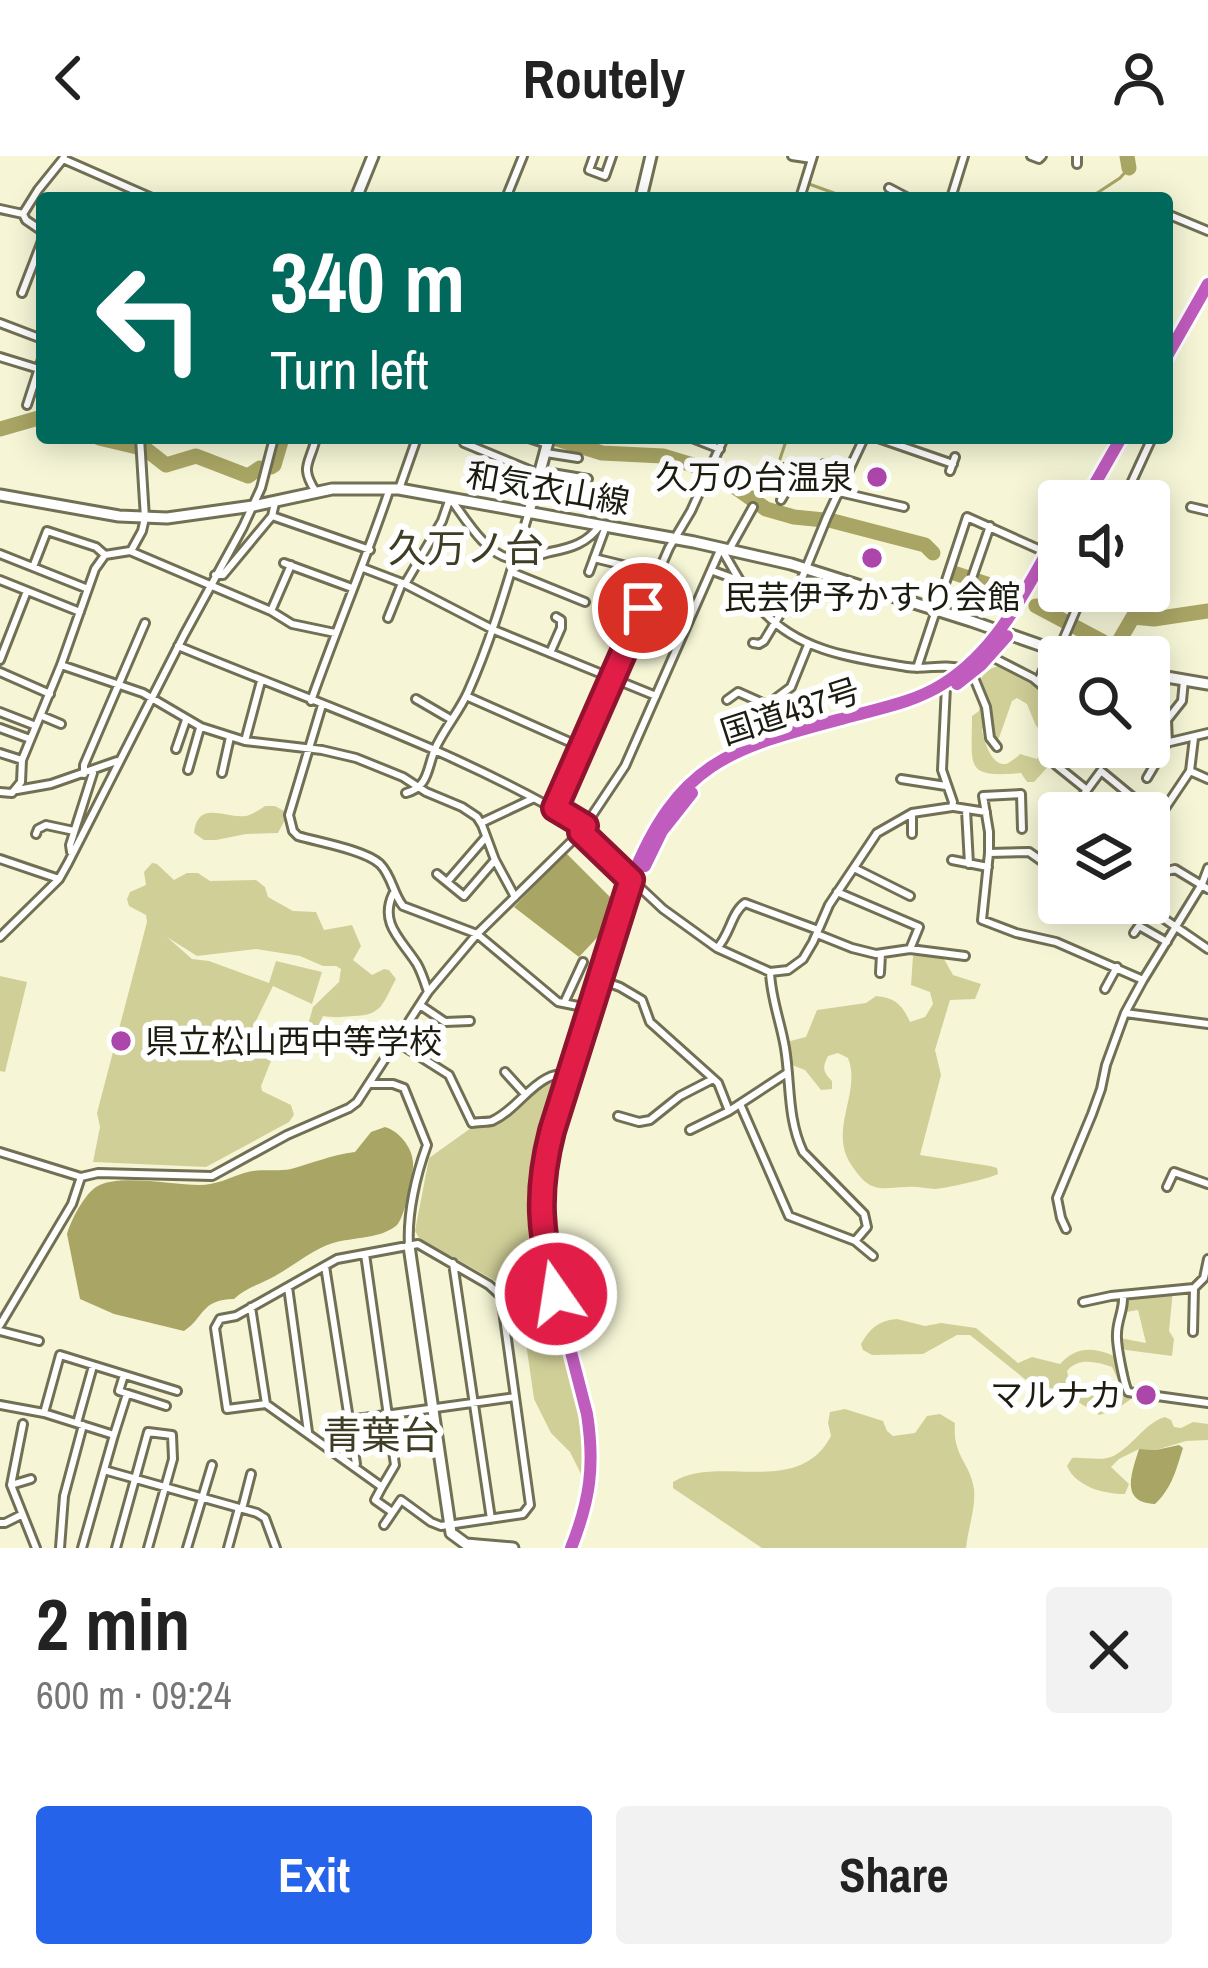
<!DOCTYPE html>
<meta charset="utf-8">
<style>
body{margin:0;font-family:"Archivo Narrow","Noto Sans JP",sans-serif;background:#f2f2f2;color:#222;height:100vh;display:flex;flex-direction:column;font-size:45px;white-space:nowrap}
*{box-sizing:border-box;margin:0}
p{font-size:39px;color:#767676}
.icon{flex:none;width:66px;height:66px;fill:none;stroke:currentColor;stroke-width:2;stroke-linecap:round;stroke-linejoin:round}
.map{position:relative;height:1392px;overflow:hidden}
.side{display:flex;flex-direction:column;background:#fff;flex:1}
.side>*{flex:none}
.hud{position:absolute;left:36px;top:36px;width:1137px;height:252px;border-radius:12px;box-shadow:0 6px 30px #0003;background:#00695c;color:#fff;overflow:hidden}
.tools{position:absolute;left:1038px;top:324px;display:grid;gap:24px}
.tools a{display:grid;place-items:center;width:132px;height:132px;border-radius:12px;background:#fff;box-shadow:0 6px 30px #0003;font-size:60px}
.pin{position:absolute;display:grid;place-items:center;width:102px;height:102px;color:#fff;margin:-51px;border:6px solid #fff;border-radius:50%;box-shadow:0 3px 12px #0007}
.me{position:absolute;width:132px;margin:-66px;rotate:347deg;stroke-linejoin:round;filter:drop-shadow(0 0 9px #0008)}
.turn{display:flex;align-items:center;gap:42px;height:252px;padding:0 36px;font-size:54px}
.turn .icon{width:156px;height:156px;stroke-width:2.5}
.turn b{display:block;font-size:84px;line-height:102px}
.round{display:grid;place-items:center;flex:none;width:126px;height:126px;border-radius:12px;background:#f2f2f2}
.summary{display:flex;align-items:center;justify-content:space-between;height:204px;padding:0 36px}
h1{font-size:72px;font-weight:700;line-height:90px}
.primary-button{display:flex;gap:24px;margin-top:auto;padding:24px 36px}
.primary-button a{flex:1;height:138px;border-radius:12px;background:#2563eb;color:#fff;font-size:48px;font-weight:700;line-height:138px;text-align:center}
.primary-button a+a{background:#f2f2f2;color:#222}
header{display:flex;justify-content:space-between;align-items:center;height:156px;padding:0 36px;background:#fff;font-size:54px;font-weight:700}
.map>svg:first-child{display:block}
.green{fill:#d1cf98;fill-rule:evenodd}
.water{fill:#a9a564}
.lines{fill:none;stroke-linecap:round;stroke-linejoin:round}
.stream{stroke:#a9a564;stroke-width:3}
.river{stroke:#a9a564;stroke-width:15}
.street-casing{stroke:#717055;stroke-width:12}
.secondary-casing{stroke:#717055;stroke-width:15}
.highway-casing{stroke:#fff;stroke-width:18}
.street{stroke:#fff;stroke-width:6}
.secondary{stroke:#fff;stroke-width:9}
.highway{stroke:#c05cbe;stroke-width:12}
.route-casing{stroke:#92132f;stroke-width:30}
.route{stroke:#e11d48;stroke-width:21}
.poi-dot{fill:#ac46ab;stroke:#fff;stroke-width:4.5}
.labels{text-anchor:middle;stroke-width:12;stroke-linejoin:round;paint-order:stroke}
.poi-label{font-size:33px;fill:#1d1c11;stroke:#fff;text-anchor:end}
.street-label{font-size:33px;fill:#1d1c11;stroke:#fff}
.quarter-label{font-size:39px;fill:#3f3e25;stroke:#fff}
</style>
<header><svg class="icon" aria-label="back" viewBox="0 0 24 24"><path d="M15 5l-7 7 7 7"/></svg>Routely<svg class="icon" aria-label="person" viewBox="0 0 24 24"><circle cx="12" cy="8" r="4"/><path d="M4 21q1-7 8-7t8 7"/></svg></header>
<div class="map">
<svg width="1208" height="1392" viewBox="0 0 1208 1392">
<rect width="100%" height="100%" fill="#f6f6d7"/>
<path class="green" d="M999,510L1016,516L1059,549C1059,569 1054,586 1054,604L1034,626H1027L1021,617C964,622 972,612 972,560L979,555L980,545L974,535C980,523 986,512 999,510ZM1017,542L1027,548L1036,570L1047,581L1037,603L1020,598C1019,600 1008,608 1006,608C991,610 984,584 982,574L985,568H992L995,583L999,582L1012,545Z
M265,650H275L284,655L286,662L278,677L246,678L216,684H204L194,677C198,643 225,663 246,660C251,659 261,653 265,650Z
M152,707L157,708L174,724L187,717H198L210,725L256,724L265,731L268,741L293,755L316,756L324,774L352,769L361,790L353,804L372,819L384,813L389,814L396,823C383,846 383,860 353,860C342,861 334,862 323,860L309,890H302L313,851L339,826L341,813L336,810H323L300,800L256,793L197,800L167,781L192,803L209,805L269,827L276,805L322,816L312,848L273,830L248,881L275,895L261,930L262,935L291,949L294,959L289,966L206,1011L93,1006L100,971L97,957L147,766L146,759L129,750L127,743L130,736L146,729L144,716Z
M922,798L944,803L953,819L981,828L975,843L950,844L935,894L941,919L920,999L990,1010L997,1012L998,1018C988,1023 947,1032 935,1033C926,1033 916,1030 907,1031C879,1032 871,1038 852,1010C827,974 862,937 848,902L838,897L828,900C822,912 823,916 832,925V933L821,934L805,914L792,909L790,885L806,881L817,854L866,847L876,840C895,842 902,848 910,866L925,861L933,848L930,836L911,829L913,800Z
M0,820L27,826L5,916L0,915Z
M562,924C551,961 535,1000 534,1040C533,1072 543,1108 551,1139C567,1201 588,1264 586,1328L570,1296L551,1277L534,1243L527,1194L517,1157L501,1128L419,1082L415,1075L429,1002L471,972L494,970L545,929Z
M1139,1133L1173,1134L1169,1175L1174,1183L1172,1200L1126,1194L1122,1191L1120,1182L1146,1187L1138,1154L1126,1156L1131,1138Z
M897,1163L925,1170L941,1167L976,1172L1018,1207L1032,1201L1060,1208C1080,1186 1102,1193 1126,1206L1129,1217L1125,1224H1118L1112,1211C1096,1206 1079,1201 1067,1215C1072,1248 1115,1233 1139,1232V1237L1116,1254L1099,1259L1059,1234L1031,1228L970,1179H957L923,1198L872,1199L863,1194L861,1188C869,1173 879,1164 897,1163Z
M845,1253L883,1265L887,1275L893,1280L915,1277L927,1260L940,1258L955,1267C952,1300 970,1306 974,1333C976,1351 968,1373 966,1392H762L673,1332V1326C717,1297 798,1343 831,1280L828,1267L830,1256Z
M1165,1261L1171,1264L1174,1271L1181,1272L1193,1266L1208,1268V1284L1186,1285L1156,1294L1139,1293L1119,1303L1111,1311L1129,1328L1125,1338C1104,1338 1076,1331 1067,1310L1072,1302C1084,1301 1099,1305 1111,1301C1132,1292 1144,1267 1165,1261Z"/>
<path class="water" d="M566,697L616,747L608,770L579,801L514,751Z
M385,971C399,975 412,991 413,1006C414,1018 405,1061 397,1069C381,1083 353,1081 333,1087C311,1094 295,1109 275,1120C261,1128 245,1132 234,1143C200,1144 205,1161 184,1175L114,1158L80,1143L67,1078C71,1064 84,1039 96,1031C118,1017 173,1029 199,1029C217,1029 228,1022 244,1017C259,1012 276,1016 291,1013C312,1007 332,999 355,996L371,976Z
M1179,1289L1183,1292C1176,1314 1172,1332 1155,1348C1119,1347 1132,1316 1139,1293L1156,1294Z"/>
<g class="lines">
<path class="stream" d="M809,28L845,41L866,42
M1057,42L1091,41L1120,22L1129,12
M754,346L774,321L787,282"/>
<path class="river" d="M1127,0L1129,12
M0,273L42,261
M99,282L137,291
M554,282L602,297L663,300L706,313
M143,291L166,309L196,300L248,320L260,312
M271,311L274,309L282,282
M715,317L766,353L794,361L824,364
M829,364L925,389L933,397
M954,417L1014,437
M1036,450L1115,492L1133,461L1154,463L1208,455"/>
<g class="street-casing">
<path id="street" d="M64,0L63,3L152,42
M594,0L589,14L605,20L612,0
M792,0L812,3
M1031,0L1039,3L1042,0
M1077,8V0
M889,32L908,42
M506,42L523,0
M800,42L813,0
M951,42L964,0
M0,53L23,58L38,34L63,3
M23,58L26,64L42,75
M1167,58L1208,75
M22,137L42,85
M0,167L42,183
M0,201L39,213
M27,249L42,203
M316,282C310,308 299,310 316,336
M466,282L464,287L539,318
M529,282L547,288
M692,282L720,293
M878,282L953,308
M546,297L578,302
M824,308L848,317
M784,312L841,331
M540,315L588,323
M950,315L955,301
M399,333L417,282
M839,336L904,351
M781,344L797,317
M1123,345L1152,282
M1191,351L1208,355
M272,360L370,394
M729,394L753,351
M131,395L142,375L145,362L140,282
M0,398L88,433
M594,402L659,418
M284,407L352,432
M33,411L47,375L96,391L105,399
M363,412L405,428L494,474L656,540
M713,415L738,424
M511,416L585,446
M589,416L606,370
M215,419H223L272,360L275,347
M973,419L990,370
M0,424L80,456
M405,428L442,365L450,342C465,362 486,399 512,403C524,405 539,399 550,396C571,392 588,387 600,369
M271,455L291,409
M388,462L402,427
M753,487L759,488L764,485L802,422L827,361L864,282
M178,490C313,546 460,595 585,671
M1058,496L1084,435
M550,497L561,472V464L556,461
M990,500L1033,522L1059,544
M0,504L27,435
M61,509L143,537L201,571L245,585L322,594L356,602L403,621L426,636L462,651L477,661L482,669L495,704L515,741
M917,512L967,361L1054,400
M0,516L50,538
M972,517L986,551L990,582L997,591
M1038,526L1052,494
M466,540L581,591
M416,543L452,564
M727,544L738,536L767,549L791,531L808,489
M311,545C336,474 365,406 389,335
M322,549L289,659L293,675L298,680C318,686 365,694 380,708C392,720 393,738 403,750L477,778L558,846L598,854
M0,556L36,570
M42,560L61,568
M0,572L30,583
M245,585L261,525
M1149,586H1170L1208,577
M1168,587L1167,564L1182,545L1184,524
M1069,591L1056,609L1087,634
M176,593L186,564
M0,597L22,604
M188,614L200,572
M1190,615L1208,623
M222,617L230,581
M84,618V609L145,467
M1147,622L1160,600L1163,588
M901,623L946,630
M17,634L51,628L117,605
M0,636L12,637L21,626L22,604L61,509L95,413L105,399L130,395L271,455L292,468L335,477
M406,637C429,631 427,612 435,593C444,573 459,556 468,536C494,478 510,417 529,356
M954,651L986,656
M555,653L669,392L691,355L724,282
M966,654L969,708
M1070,657L1101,615L1158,662
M912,658V678
M481,667L532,643
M1022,673L1021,638L983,640L989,676V697L982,764L1016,777L1056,786L1143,824L1125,857L1106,909L1101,933L1092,958L1057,1042L1061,1062L1066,1073
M581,676L663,753L717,792L770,816L788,814L803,803L813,786L829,749L877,677L912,657L952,651L953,646L942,614L946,530
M1149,676L1190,615L1194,582
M36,678L38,673L46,669L74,675
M71,696L70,689L93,617
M989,697L1029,696L1046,708L1059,712
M0,703L59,723
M952,704L988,711
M1149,710L1159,717L1149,747
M854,712L910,740
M1159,717L1175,713L1208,733
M437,718L464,740L495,704
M447,726L486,681
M837,736L919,771L910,793
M393,738C379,768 402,784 417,808C422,817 425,827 428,836
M1149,747L1147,751L1208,793
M1076,758L1083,747
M1134,777L1139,770L1167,786
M817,778L852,792L876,798L910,793L965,800
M0,781L59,723L68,707L184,479L243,371L261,332L274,282
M717,792C730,779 731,757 745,747L818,774
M770,816C771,843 781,867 785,892C791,928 787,962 803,996L864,1058L867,1071L855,1085L873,1100
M880,817L881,798
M601,824L620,831L642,844L650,866L718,927L729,955L787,917
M1143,824L1202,728L1208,712
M1105,833L1117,811
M564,847L583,806
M420,849L445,866L470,865
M1125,857L1208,868
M397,886L449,919L472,967C476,966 489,966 492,965C523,951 538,909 578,919
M505,916L525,938
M370,928H393L404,932L427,989C416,1019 407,1058 409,1090
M740,948L789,1060L855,1085
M618,960L639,966L650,964L680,940L713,923
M690,974L729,955
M0,996L81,1021L98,1017L212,1020L287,979L349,952L357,946L428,836L477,778L581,676L625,610L721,392C733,413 745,436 762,454C799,496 854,502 907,511C925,514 945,507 962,513
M1167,1031L1174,1016L1208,1028
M365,1098L395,1309L382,1331
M453,1107L491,1363
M325,1110L356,1308
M288,1131L308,1276
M1123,1140C1124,1154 1117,1164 1117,1178C1116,1188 1124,1228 1128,1236L1208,1247
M1083,1146L1111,1140L1194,1132
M251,1151L266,1248
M0,1169L72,1048L81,1021
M0,1175L39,1185
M1193,1176L1194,1132L1204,1122L1208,1103
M124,1219L119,1235L166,1250
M0,1249L44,1257L114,1279L104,1314L257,1357L265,1362L276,1392
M44,1257L60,1199L177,1235
M349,1264L515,1241
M77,1267L93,1210
M23,1268L11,1329L36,1392
M114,1279L127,1238
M11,1329L31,1323
M242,1353L251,1318
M0,1367H5L21,1359
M384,1369L401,1344L431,1366L441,1370L523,1358L530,1349L501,1140L489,1129L418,1088L337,1103L236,1160L220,1163L215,1172L227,1253L266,1248L382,1331L375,1344L392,1356
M60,1392L64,1340L83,1269
M82,1392L104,1314
M116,1392L148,1276L172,1279L173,1303L148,1392
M187,1392L212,1309
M228,1392L239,1352"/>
</g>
<g class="secondary-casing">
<path id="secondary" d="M356,42L373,0
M641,42L651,0
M0,339L119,360L167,362L253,350L332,333H399L694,386L791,408L971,465L1074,501
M529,356L549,282
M1149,518L1208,528
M409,1090L451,1377L466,1388L513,1392"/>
</g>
<g class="highway-casing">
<path id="highway" d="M1167,200L1208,128
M1085,345L1121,282
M957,528L981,509L1007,480
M645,710L662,675L692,637
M571,1392C590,1344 595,1310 587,1258L546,1099C532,1021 553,973 576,901C593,842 612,783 631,724C680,600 737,591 856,559C886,551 916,545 943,528C999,493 1027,431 1059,375"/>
</g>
<use href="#street" class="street"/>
<use href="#secondary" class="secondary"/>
<use href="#highway" class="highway"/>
</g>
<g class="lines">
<g class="route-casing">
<path id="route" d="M556,1138C540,1078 536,1037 552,975L631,724L581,676L585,670L555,652L643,452"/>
</g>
<use href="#route" class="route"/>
</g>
<g class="poi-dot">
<circle cx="877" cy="321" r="12"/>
<circle cx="872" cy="402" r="12"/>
<circle cx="121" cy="885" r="12"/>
<circle cx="1146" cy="1239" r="12"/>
</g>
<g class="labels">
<g class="poi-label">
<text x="853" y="333">久万の台温泉</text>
<text x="872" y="453" text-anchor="middle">民芸伊予かすり会館</text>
<text x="145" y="897" text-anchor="start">県立松山西中等学校</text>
<text x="1122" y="1251">マルナカ</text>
</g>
<g class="street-label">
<text transform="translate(548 332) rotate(10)" y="12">和気衣山線</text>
<text transform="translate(790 555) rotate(-18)" y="12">国道437号</text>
</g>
<g class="quarter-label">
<text x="466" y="406">久万ノ台</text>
<text x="381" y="1293">青葉台</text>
</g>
</g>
</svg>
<div class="tools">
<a><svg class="icon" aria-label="sound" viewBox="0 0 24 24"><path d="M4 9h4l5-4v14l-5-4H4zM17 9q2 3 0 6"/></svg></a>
<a><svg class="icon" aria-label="search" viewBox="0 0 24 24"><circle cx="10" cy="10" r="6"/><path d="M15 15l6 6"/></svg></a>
<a><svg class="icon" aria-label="layers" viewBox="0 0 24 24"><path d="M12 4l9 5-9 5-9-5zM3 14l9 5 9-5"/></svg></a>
</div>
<div class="pin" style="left:643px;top:452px;background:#d93025"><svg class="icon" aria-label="arrive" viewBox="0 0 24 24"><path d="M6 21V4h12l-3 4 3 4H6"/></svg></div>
<svg class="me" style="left:556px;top:1138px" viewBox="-20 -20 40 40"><circle r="17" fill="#e11d48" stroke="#fff" stroke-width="3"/><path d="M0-11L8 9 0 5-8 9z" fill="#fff"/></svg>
<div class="hud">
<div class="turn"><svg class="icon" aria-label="left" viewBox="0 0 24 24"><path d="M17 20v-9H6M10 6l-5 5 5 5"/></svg><div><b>340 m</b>Turn left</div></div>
</div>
</div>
<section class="side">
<div class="summary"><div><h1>2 min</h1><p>600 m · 09:24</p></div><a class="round"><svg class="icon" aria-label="close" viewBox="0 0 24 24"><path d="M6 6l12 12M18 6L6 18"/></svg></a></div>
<div class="primary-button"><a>Exit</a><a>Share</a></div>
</section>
